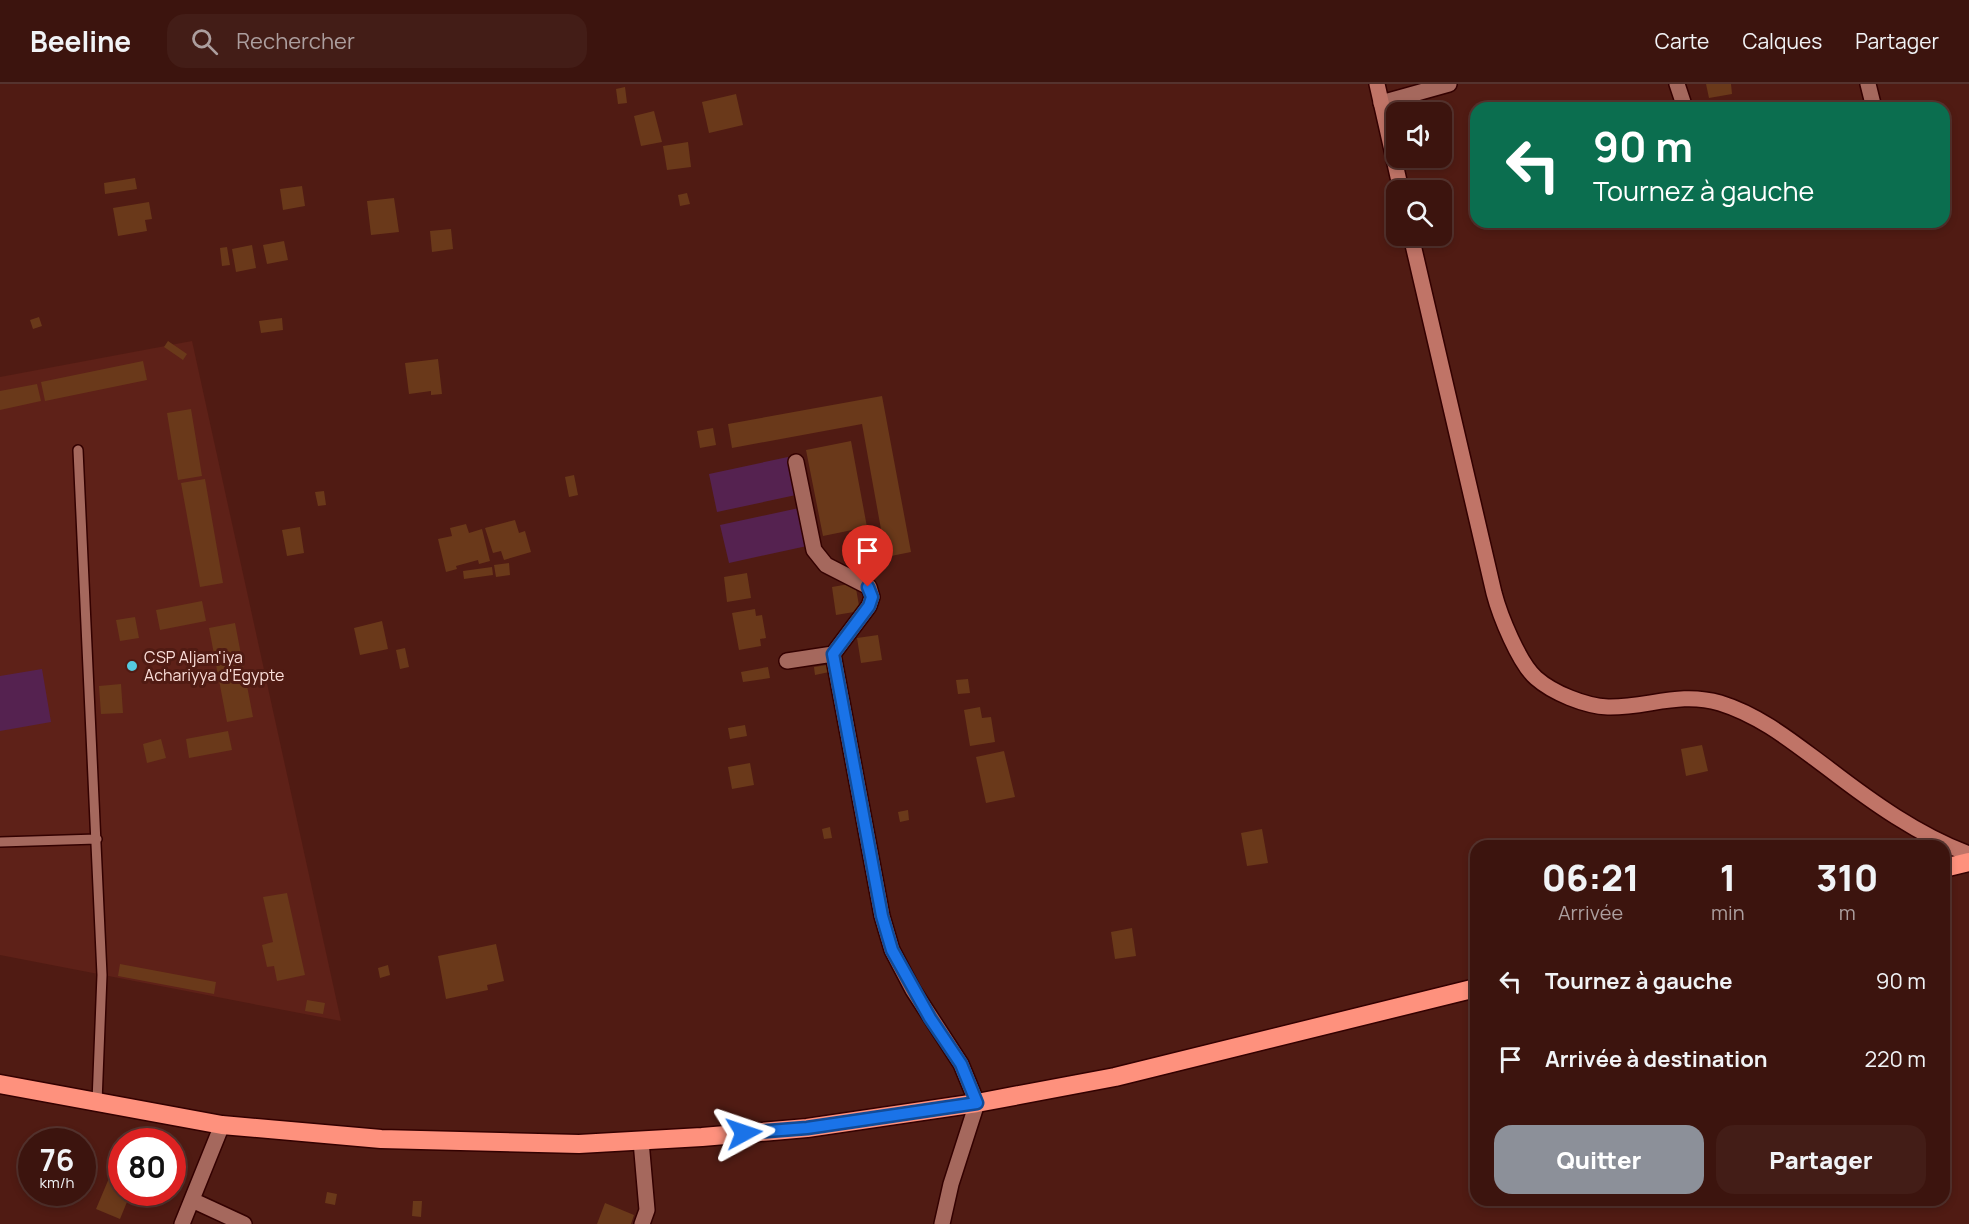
<!DOCTYPE html>
<html lang="fr">
<meta charset="utf-8">
<style>
body{margin:0;font-family:Manrope,sans-serif;background:#431d17;color:#f1f3f6;height:100vh;display:flex;flex-direction:column;font-size:22px;white-space:nowrap}
*{box-sizing:border-box;margin:0}
p{font-size:20px;color:#ac9e9e}
.icon{flex:none;width:33px;height:33px;fill:none;stroke:currentColor;stroke-width:2;stroke-linecap:round;stroke-linejoin:round}
.map{position:relative;flex:1;overflow:hidden}
.side{position:absolute;left:1470px;top:756px;width:480px;height:366px;display:flex;flex-direction:column;background:#3c140e;border-radius:18px;box-shadow:0 3px 9px #0003,0 0 0 2px #55332e}
.side>*{flex:none}
.top-card{position:absolute;left:1470px;top:18px;width:480px;height:126px;border-radius:18px;box-shadow:0 3px 9px #0003,0 0 0 2px #55332e;background:#0b6e4f;color:#fff;overflow:hidden}
.tools{position:absolute;left:1386px;top:18px;display:grid;gap:12px}
.tools a{display:grid;place-items:center;width:66px;height:66px;border-radius:12px;background:#3c140e;box-shadow:0 3px 9px #0003,0 0 0 2px #55332e;font-size:30px}
.speed{position:absolute;left:18px;top:1044px;display:flex;gap:12px;font-size:30px;font-weight:700;text-align:center}
.speed>*{display:grid;place-content:center;width:78px;height:78px;border-radius:50%;background:#3c140e;box-shadow:0 3px 9px #0003,0 0 0 2px #55332e;line-height:1}
.speed small{font-size:15px;font-weight:400}
.speed .limit{border:9px solid #d22;background:#fff;color:#111}
.pin{position:absolute;display:grid;place-items:center;width:51px;height:51px;color:#fff;margin:-62px -26px;border-radius:50% 50% 50% 0;rotate:-45deg;box-shadow:0 0 6px #0007}
.pin .icon{rotate:45deg}
.me{position:absolute;width:66px;margin:-33px;rotate:85deg;stroke-linejoin:round;filter:drop-shadow(0 0 4px #0008)}
.turn{display:flex;align-items:center;gap:21px;height:126px;padding:0 24px;font-size:27px}
.turn .icon{width:78px;height:78px;stroke-width:2.5}
.turn b{display:block;font-size:42px;line-height:51px}
.eta{display:flex;justify-content:space-evenly;align-items:center;height:102px;text-align:center}
.eta b{font-size:36px;font-weight:800;line-height:42px}
.cta{display:flex;gap:12px;margin-top:auto;padding:12px 24px}
.cta a{flex:1;height:69px;border-radius:18px;background:#8c9099;color:#fff;font-size:24px;font-weight:800;line-height:69px;text-align:center}
.cta a+a{background:#431d17;color:#f1f3f6}
ul{padding:0;list-style:none}
li{display:flex;align-items:center;gap:18px;height:78px;padding:0 24px}
li div{flex:1}
li b{display:block;font-size:22px}
li em{font-style:normal}
header{display:flex;align-items:center;gap:36px;box-sizing:border-box;height:84px;padding:0 30px;background:#3c140e;border-bottom:2px solid #55332e}
header strong{font-size:28px}
nav{display:flex;gap:33px;margin-inline-start:auto;font-size:21px}
.search{width:420px;height:54px;background:#431d17;display:flex;align-items:center;gap:15px;box-sizing:border-box;padding:0 21px;border-radius:18px;color:#ac9e9e;font-size:22px}
.map>svg:first-child{display:block}
.built{fill:#5e2118}
.green{fill:#552250}
.building{fill:#6a391a}
.lines{fill:none;stroke-linecap:round;stroke-linejoin:round}
.lane-casing{stroke:#330100;stroke-width:12}
.street-casing{stroke:#330100;stroke-width:18}
.secondary-casing{stroke:#330100;stroke-width:18}
.highway-casing{stroke:#330100;stroke-width:21}
.lane{stroke:#a5685d;stroke-width:9}
.street{stroke:#a5685d;stroke-width:15}
.secondary{stroke:#c07467;stroke-width:15}
.highway{stroke:#fe917d;stroke-width:18}
.route-casing{stroke:#114b97;stroke-width:15}
.route{stroke:#1a73e8;stroke-width:10}
.poi-dot{fill:#55cadf;stroke:#501b13;stroke-width:2}
.labels{text-anchor:middle;stroke-width:6;stroke-linejoin:round;paint-order:stroke}
.poi-label{font-size:16px;fill:#fbded9;stroke:#501b13;text-anchor:start}
</style>
<header>
<strong>Beeline</strong>
<div class="search"><svg class="icon" aria-label="search" viewBox="0 0 24 24"><circle cx="10" cy="10" r="6"/><path d="M15 15l6 6"/></svg>Rechercher</div>
<nav><a>Carte</a><a>Calques</a><a>Partager</a></nav>
</header>
<div class="map">
<svg width="1969" height="1140" viewBox="0 0 1969 1140">
<rect width="100%" height="100%" fill="#501b13"/>
<path class="built" d="M192,257L341,937L0,871V293Z"/>
<path class="green" d="M788,373L796,411L717,428L709,390Z
M799,424L807,462L729,479L720,441Z
M42,585L51,638L0,647V592Z"/>
<path class="building" d="M1706,0H1731L1732,10L1709,14Z
M625,3L627,19L618,20L616,5Z
M736,10L743,41L709,49L702,18Z
M654,27L662,58L641,62L634,32Z
M688,58L691,83L667,86L663,62Z
M135,94L137,105L105,110L104,99Z
M302,102L305,122L283,126L280,105Z
M687,109L690,120L680,122L678,111Z
M394,114L399,148L371,151L367,117Z
M149,118L152,135L145,136L147,147L118,152L113,124Z
M451,145L453,165L432,168L430,147Z
M284,157L288,176L267,180L263,161Z
M252,161L256,184L236,188L232,165Z
M227,163L230,181L222,182L220,164Z
M39,233L42,242L33,245L30,236Z
M282,234L283,246L261,249L259,237Z
M168,257L187,270L183,276L164,263Z
M438,275L442,310L431,311V307L409,310L405,279Z
M143,277L147,296L45,317L41,298Z
M37,300L41,317L0,326V307Z
M882,312L911,468L886,473L862,340L732,364L728,340Z
M191,325L202,392L178,396L167,329Z
M713,344L716,361L700,364L697,347Z
M851,357L867,443L823,452L806,366Z
M574,391L578,411L569,413L565,393Z
M205,395L223,499L200,503L181,399Z
M324,407L326,421L318,422L315,408Z
M515,436L519,449L525,447L531,468L504,476L501,467L493,469L485,444Z
M466,440L469,449L482,445L490,477L479,480L478,476L456,482L457,485L446,488L438,455L452,452L450,444Z
M300,443L304,469L287,472L282,446Z
M509,479L510,491L496,493L494,481Z
M492,483L493,491L464,495L463,487Z
M747,489L751,514L727,518L724,493Z
M855,499L860,527L836,531L832,503Z
M202,517L206,537L160,546L156,526Z
M755,525L756,532L762,531L766,554L760,555L761,562L739,566L732,529Z
M135,533L139,554L120,557L116,536Z
M382,537L388,565L360,571L354,544Z
M235,539L253,633L227,638L209,544Z
M878,551L882,576L861,579L857,554Z
M405,564L409,583L400,585L396,566Z
M833,580L834,587L815,591L814,583Z
M768,583L770,594L743,598L741,588Z
M968,595L970,609L958,610L956,596Z
M121,600L123,629L101,630L99,602Z
M980,623L982,634L991,633L995,658L970,662L964,626Z
M745,641L747,652L730,655L728,644Z
M228,647L232,666L189,674L186,655Z
M161,655L166,674L147,679L143,660Z
M1702,661L1708,687L1686,692L1681,665Z
M1004,667L1015,713L986,719L976,673Z
M750,679L754,701L732,705L728,683Z
M908,726L909,736L900,738L898,728Z
M830,743L832,754L824,755L822,745Z
M1262,745L1268,779L1247,782L1241,749Z
M287,809L305,891L277,897L274,882L267,883L262,861L273,858L263,813Z
M1132,844L1136,872L1115,875L1111,848Z
M496,860L504,897L487,901L488,906L446,915L438,872Z
M120,880L216,898L214,910L118,892Z
M388,881L390,891L380,894L378,884Z
M307,916L325,919L323,930L305,927Z
M115,1080L122,1082V1108H131L120,1135L96,1125Z
M327,1108L337,1110L335,1121L325,1119Z
M413,1117H422L421,1133L412,1132Z
M605,1119L634,1131L631,1140H597Z"/>
<g class="lines">
<g class="lane-casing">
<path id="lane" d="M78,366L102,891L97,1018
M0,758L97,755"/>
</g>
<g class="street-casing">
<path id="street" d="M1677,0L1685,24
M1868,0L1874,24
M1381,19L1449,0
M796,378L814,466L826,481L869,503L872,513L869,522L833,570L882,832L892,866L913,906L961,980L977,1019L951,1100L942,1140
M787,577L833,570
M641,1057L647,1126L642,1140
M192,1116L244,1140
M182,1140L222,1041"/>
</g>
<g class="secondary-casing">
<path id="secondary" d="M1377,0L1401,106
M1411,152L1494,509C1500,532 1519,579 1536,594C1553,609 1585,622 1608,623C1647,624 1679,607 1720,619C1762,632 1795,660 1829,685C1872,718 1918,751 1969,770"/>
</g>
<g class="highway-casing">
<path id="highway" d="M1944,784L1969,778
M0,1000L222,1041L381,1055L579,1060L702,1053L807,1044L977,1019L1115,993L1476,904"/>
</g>
<use href="#lane" class="lane"/>
<use href="#street" class="street"/>
<use href="#secondary" class="secondary"/>
<use href="#highway" class="highway"/>
</g>
<g class="lines">
<g class="route-casing">
<path id="route" d="M744,1049L807,1044L977,1019L961,980L930,934L892,866L882,832L833,570L869,522L872,513L868,503"/>
</g>
<use href="#route" class="route"/>
</g>
<circle class="poi-dot" cx="132" cy="582" r="6"/>
<g class="labels">
<g class="poi-label">
<text x="144" y="579">CSP Aljam'iya<tspan x="144" dy="18">Achariyya d'Egypte</tspan></text>
</g>
</g>
</svg>
<div class="tools">
<a><svg class="icon" aria-label="sound" viewBox="0 0 24 24"><path d="M4 9h4l5-4v14l-5-4H4zM17 9q2 3 0 6"/></svg></a>
<a><svg class="icon" aria-label="search" viewBox="0 0 24 24"><circle cx="10" cy="10" r="6"/><path d="M15 15l6 6"/></svg></a>
</div>
<div class="speed"><div>76<small>km/h</small></div><div class="limit">80</div></div>
<div class="pin" style="left:868px;top:503px;background:#d93025"><svg class="icon" aria-label="arrive" viewBox="0 0 24 24"><path d="M6 21V4h12l-3 4 3 4H6"/></svg></div>
<svg class="me" style="left:744px;top:1049px" viewBox="-20 -20 40 40"><path d="M0-17L14 15 0 8-14 15z" fill="#1a73e8" stroke="#fff" stroke-width="4"/></svg>
<div class="top-card">
<div class="turn"><svg class="icon" aria-label="left" viewBox="0 0 24 24"><path d="M17 20v-9H6M10 6l-5 5 5 5"/></svg><div><b>90 m</b>Tournez à gauche</div></div>
</div>
<section class="side">
<div class="eta">
<div><b>06:21</b><p>Arrivée</p></div>
<div><b>1</b><p>min</p></div>
<div><b>310</b><p>m</p></div>
</div>
<ul>
<li><svg class="icon" aria-label="left" viewBox="0 0 24 24"><path d="M17 20v-9H6M10 6l-5 5 5 5"/></svg><div><b>Tournez à gauche</b></div><em>90 m</em></li>
<li><svg class="icon" aria-label="arrive" viewBox="0 0 24 24"><path d="M6 21V4h12l-3 4 3 4H6"/></svg><div><b>Arrivée à destination</b></div><em>220 m</em></li>
</ul>
<div class="cta"><a>Quitter</a><a>Partager</a></div>
</section>
</div>
